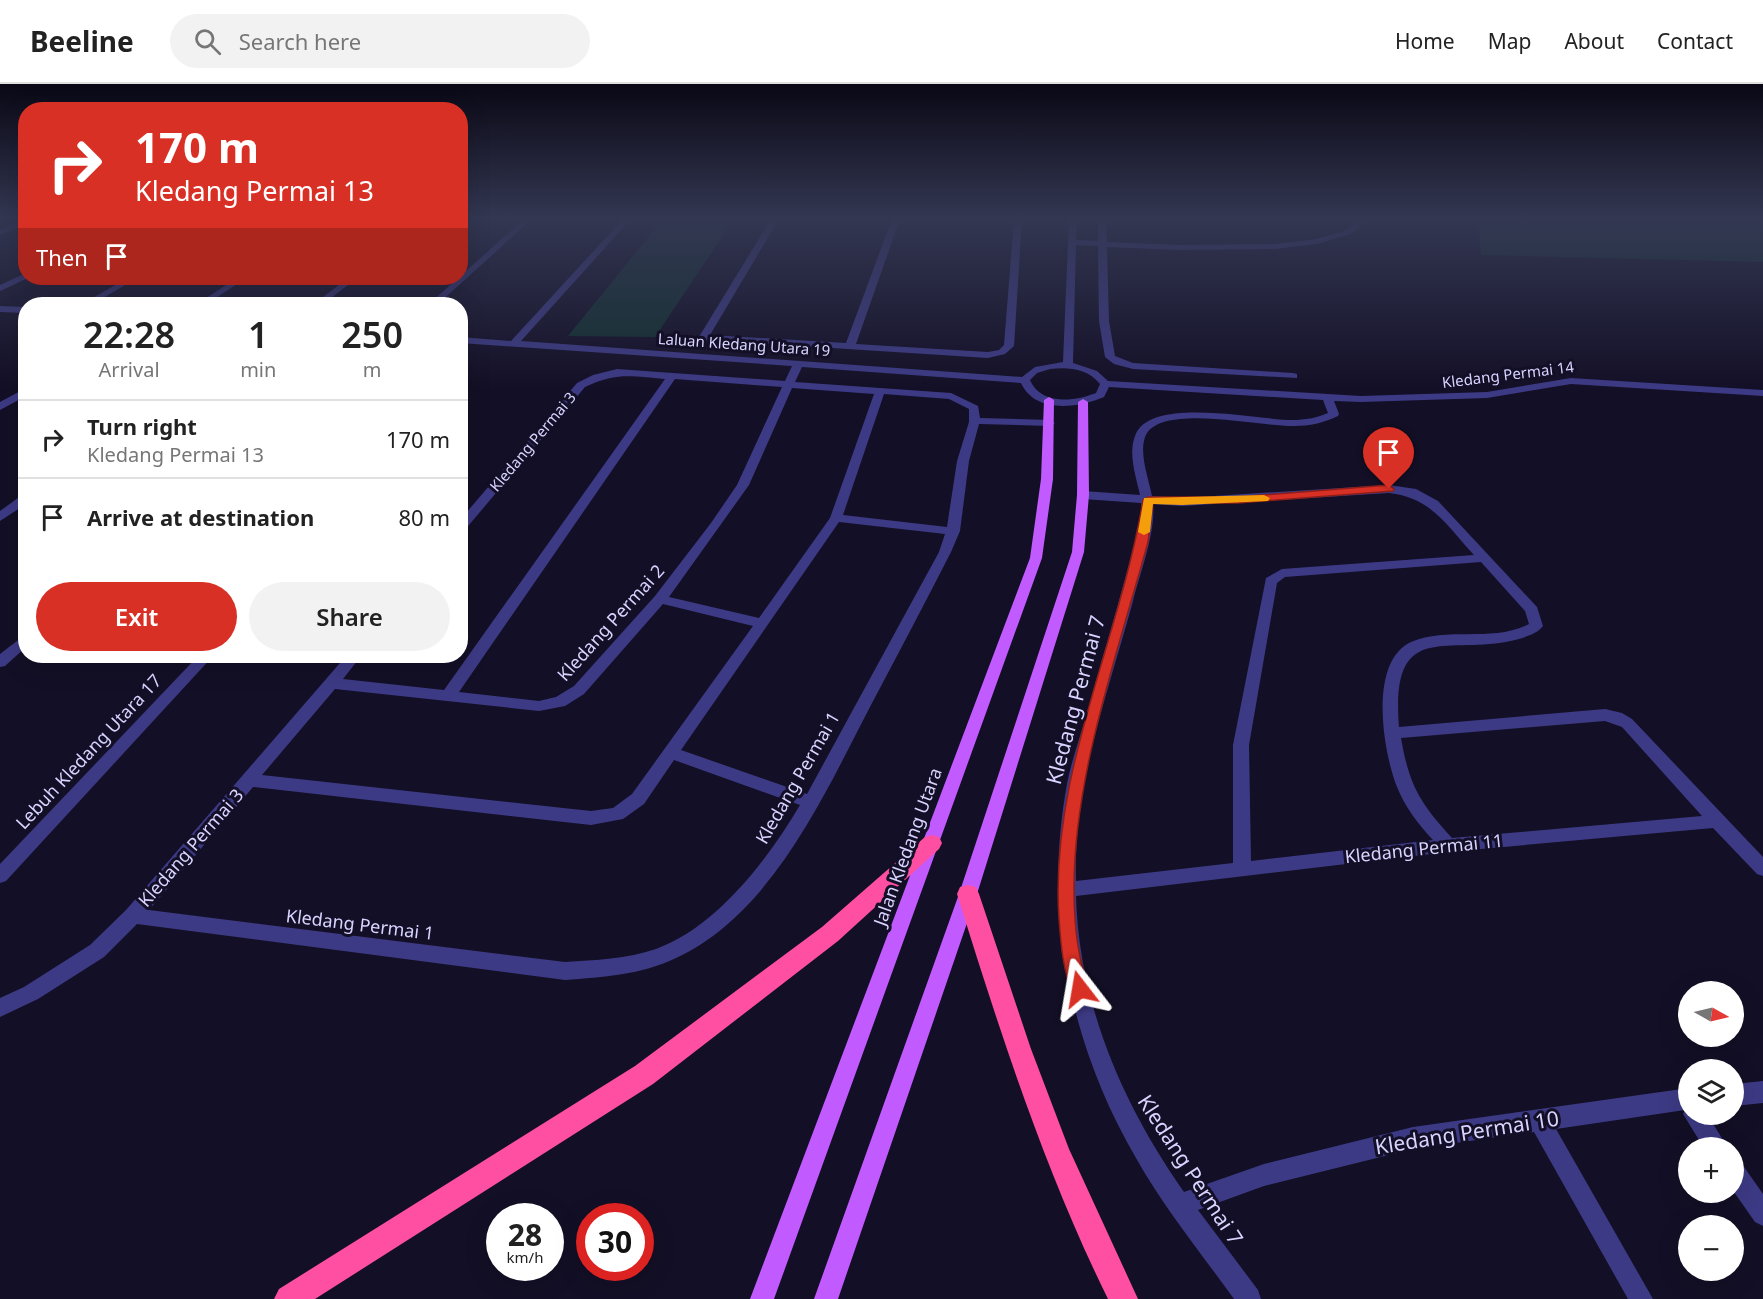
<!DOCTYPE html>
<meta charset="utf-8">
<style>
body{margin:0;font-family:"Noto Sans",sans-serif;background:#f2f2f2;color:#222;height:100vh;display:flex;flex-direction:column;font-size:22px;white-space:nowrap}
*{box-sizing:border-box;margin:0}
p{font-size:20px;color:#767676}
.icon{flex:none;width:33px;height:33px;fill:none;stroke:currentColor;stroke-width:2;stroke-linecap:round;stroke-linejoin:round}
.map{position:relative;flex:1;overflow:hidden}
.drawer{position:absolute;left:18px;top:213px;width:450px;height:366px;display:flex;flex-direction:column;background:#fff;border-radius:24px;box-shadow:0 6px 24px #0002}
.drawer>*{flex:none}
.banner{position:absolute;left:18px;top:18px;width:450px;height:183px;border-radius:24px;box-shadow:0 6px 24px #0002;background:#d93025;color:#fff;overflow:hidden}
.needle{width:39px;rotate:98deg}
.fabs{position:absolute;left:1678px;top:897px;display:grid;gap:12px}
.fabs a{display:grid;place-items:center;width:66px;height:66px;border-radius:50%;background:#fff;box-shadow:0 6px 24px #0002;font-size:30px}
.speed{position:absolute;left:486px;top:1119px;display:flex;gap:12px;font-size:30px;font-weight:700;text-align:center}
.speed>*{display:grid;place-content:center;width:78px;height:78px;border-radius:50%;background:#fff;box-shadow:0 6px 24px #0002;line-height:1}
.speed small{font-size:15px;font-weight:400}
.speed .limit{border:9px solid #d22;background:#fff;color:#111}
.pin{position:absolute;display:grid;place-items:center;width:51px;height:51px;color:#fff;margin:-62px -26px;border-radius:50% 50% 50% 0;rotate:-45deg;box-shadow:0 0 6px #0007}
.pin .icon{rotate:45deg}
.me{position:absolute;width:66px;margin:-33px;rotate:346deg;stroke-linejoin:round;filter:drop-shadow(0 0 4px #0008)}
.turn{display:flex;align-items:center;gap:21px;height:126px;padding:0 18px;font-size:27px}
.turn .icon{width:78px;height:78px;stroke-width:2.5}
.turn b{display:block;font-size:42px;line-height:51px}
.then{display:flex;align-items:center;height:57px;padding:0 18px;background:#0003;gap:12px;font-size:22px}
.eta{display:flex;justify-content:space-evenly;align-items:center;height:102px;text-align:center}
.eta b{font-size:36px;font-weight:600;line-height:42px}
.primary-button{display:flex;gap:12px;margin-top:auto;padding:12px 18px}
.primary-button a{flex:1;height:69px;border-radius:36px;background:#d93025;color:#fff;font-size:24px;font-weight:600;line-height:69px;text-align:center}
.primary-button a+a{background:#f2f2f2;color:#222}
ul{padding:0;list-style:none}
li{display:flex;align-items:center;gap:18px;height:78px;padding:0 18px;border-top:2px solid #e0e0e0}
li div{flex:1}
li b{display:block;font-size:22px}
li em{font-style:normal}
header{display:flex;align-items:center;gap:36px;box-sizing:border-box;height:84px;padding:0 30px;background:#fff;border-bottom:2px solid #e0e0e0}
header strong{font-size:28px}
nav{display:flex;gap:33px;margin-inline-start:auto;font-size:21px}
.search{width:420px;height:54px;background:#f2f2f2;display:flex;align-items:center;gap:15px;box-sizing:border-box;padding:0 21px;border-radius:33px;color:#767676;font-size:22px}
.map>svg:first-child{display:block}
.green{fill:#12302f}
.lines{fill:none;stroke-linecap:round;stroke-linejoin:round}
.minor{fill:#3d3a85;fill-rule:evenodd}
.major{fill:#c25bff;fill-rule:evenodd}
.highway{fill:#ff4fa3;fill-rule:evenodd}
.route{fill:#d93025;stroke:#8d1f18;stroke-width:1.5}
.slow{fill:#f59e0b}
.labels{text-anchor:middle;stroke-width:6;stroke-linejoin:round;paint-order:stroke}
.far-street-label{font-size:15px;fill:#d9d4ff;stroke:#130f26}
.street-label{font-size:18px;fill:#d9d4ff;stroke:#130f26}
.near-street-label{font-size:21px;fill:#d9d4ff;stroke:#130f26}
</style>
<header>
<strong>Beeline</strong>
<div class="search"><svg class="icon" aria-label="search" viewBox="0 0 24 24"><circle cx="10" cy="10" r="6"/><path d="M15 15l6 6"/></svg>Search here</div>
<nav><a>Home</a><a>Map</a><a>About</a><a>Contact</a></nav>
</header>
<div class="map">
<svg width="1763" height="1215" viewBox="0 0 1763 1215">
<rect width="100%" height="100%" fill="#130f26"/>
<path class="green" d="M663,135H734L655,253L568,252Z
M1478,135H1763V178L1481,171Z"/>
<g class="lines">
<path class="minor" d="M26,135V140L0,151V146Z
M524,135H532L438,220H429Z
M623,135H631L521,257L1022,293L1035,283L1063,278L1069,135H1077L1076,156L1098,157V135H1106L1107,158L1180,161L1275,160L1316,155L1345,147L1360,135H1369L1351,150L1317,160L1275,165L1180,166L1107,163L1109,237L1115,272L1133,279L1293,289L1297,290V294L1133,285L1114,280L1105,273L1099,237L1098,162L1076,161L1073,279L1097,287L1108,297L1361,312L1487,308L1571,294L1763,306V312L1571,300L1487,314L1361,318L1334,317L1339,330L1338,332C1323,339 1310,342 1294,342C1261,343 1167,320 1147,349C1137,365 1149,396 1152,412L1182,414L1389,401L1416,405L1438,417L1537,523L1543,542C1538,549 1528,552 1519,555C1449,574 1390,531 1399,643L1605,625L1622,629L1632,635L1763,773V792L1757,790L1713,744L1448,768L1076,812C1079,921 1123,1021 1184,1108L1264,1080L1413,1043L1689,1004V1030H1707L1728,1064H1704L1683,1030L1685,1026L1556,1045L1653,1215H1628L1534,1048L1413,1065L1264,1102L1198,1126L1258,1206L1261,1215H1234C1201,1169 1164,1124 1136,1074C1070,961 1043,829 1067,700C1072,674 1082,648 1089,622C1107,558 1126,495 1142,430L1141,419L1083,415L1077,411L1083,407L1140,411C1136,393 1128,370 1135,352C1149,311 1258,336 1292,336C1305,336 1316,334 1328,329L1323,316L1109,303L1104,313C1078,324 1035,330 1021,299L802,283L795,298L951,309L978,322L980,334L1050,336L1055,339L1050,342L979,340L969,377L960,447L951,468C925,519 898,570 871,621C825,709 772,830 676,874C641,891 603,893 565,896L137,840L104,873L38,915L0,933V914L24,903L90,861L126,826L346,572H361L343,595L444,606L665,295C632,292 616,288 585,303L464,447L460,448V436L577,299L593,291L617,285L785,297L792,282L460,259V253L511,257ZM1050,285C1068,283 1087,284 1100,300L1096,309C1074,318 1041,321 1030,296L1037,289ZM675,295L782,303L737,401L711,439L655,512L574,602L556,613L539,617L459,608ZM792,304L874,310L830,434L759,534L669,513L749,401ZM884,310L949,315L969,325V338L957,377L947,443L843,431ZM1389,409C1432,414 1446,441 1474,471L1282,485L1266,494L1233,661V779L1076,797C1073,701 1108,609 1133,517C1140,489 1156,448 1153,420L1182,422ZM839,438L945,450L939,468L807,710L681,666ZM1481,478L1525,527L1529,540C1492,559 1448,542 1411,558C1368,578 1383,668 1397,703C1405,723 1418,740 1433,756L1251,777L1249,661L1277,499L1285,493ZM663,520L753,542L632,710L613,724L591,727L262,691L335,605L539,627L565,622L584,610ZM1605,637L1622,643L1702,732L1452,754C1420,719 1409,701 1401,654ZM674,676L800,721C768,775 717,843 656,865C627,875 595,876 565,878L149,826L253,703L591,741L623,735L644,720Z
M771,135H779L710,251L846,259L892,135H900L856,260L988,268L999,266L1004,261L1014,135H1022L1014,262L1005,270L988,274L707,256L702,263H696L694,261Z
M26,189V194H28L0,207V201Z
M128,194H137L93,220H82Z
M237,194H246L207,220H197Z
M348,194H357L323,220H314Z
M0,222L26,223V229L0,228Z
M460,294L467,297L460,302Z
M26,304V312L0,326V318Z
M22,411H26V420L0,437V427Z
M26,550V563L5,582L0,583V570Z
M198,572H213L6,797L0,799V780Z
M1763,997V1019L1734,1022V1000Z
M1734,1077L1742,1080L1763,1110V1142L1755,1138L1734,1108Z"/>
<path class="major" d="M1049,313L1054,316L1053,395L1042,474L774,1215H750L1030,474L1041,395L1044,316Z
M1083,315L1088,318L1089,411L1084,468L977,810L838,1215H814L959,810L1072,468L1077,411L1078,318Z"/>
<path class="highway" d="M932,751L939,753L942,759L939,765L838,857L653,1000L315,1215H274L279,1205L635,982L822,843L925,753Z
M968,801L976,803L979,810L1031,965L1069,1065L1138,1215H1108C1044,1085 1000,948 957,810L960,803Z"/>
</g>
<linearGradient id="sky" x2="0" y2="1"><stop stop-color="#0a0815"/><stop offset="0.44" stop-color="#333752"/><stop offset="1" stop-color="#333752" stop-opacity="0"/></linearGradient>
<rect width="1763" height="305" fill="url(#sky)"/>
<path class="route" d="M1389,401L1394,405L1393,407L1238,419H1153L1148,458C1118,568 1074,690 1074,804C1074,830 1076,860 1083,885C1085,894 1090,903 1086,911L1080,913L1073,911C1063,887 1061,861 1059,835C1049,689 1120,557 1143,416L1148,413H1238Z"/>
<path class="slow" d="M1264,411L1270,414L1268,417L1182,421L1153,420L1150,448L1144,451L1138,448L1144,414Z"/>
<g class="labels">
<g class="far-street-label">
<text transform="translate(744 261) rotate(4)" y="5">Laluan Kledang Utara 19</text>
<text transform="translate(1508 291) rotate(-7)" y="5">Kledang Permai 14</text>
<text transform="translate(533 358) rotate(-50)" y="5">Kledang Permai 3</text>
</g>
<g class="street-label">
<text transform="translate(611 539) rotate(-48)" y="6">Kledang Permai 2</text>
<text transform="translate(89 668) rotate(-47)" y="6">Lebuh Kledang Utara 17</text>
<text transform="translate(798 694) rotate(-60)" y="6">Kledang Permai 1</text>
<text transform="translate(908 763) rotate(-70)" y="6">Jalan Kledang Utara</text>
<text transform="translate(191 764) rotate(-49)" y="6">Kledang Permai 3</text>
<text transform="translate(1424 765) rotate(-6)" y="6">Kledang Permai 11</text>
<text transform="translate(360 841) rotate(7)" y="6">Kledang Permai 1</text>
</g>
<g class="near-street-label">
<text transform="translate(1076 616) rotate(-75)" y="7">Kledang Permai 7</text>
<text transform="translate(1467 1049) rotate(-9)" y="7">Kledang Permai 10</text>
<text transform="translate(1190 1086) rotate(57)" y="7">Kledang Permai 7</text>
</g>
</g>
</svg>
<div class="fabs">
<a><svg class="needle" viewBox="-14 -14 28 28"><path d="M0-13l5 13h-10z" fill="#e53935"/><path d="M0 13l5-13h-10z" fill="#767676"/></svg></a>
<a><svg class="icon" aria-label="layers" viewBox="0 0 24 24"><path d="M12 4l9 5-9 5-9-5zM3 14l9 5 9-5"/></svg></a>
<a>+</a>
<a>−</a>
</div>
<div class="speed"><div>28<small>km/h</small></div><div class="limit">30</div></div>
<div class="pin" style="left:1389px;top:405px;background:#d93025"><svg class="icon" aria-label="arrive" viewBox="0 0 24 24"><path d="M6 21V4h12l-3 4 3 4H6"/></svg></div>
<svg class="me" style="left:1080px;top:905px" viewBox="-20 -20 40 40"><path d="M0-17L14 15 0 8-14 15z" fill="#d93025" stroke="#fff" stroke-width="4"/></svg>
<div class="banner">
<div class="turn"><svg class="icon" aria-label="right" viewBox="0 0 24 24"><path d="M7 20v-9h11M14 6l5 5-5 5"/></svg><div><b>170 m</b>Kledang Permai 13</div></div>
<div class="then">Then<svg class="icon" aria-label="arrive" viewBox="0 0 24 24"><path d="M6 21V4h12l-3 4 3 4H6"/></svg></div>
</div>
<section class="drawer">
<div class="eta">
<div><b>22:28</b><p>Arrival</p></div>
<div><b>1</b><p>min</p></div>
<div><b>250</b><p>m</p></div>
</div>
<ul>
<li><svg class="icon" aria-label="right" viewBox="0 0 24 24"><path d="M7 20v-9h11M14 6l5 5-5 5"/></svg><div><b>Turn right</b><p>Kledang Permai 13</p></div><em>170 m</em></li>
<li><svg class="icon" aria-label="arrive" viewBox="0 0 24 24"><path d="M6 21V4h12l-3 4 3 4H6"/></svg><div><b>Arrive at destination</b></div><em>80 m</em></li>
</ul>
<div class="primary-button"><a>Exit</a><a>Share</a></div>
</section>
</div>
